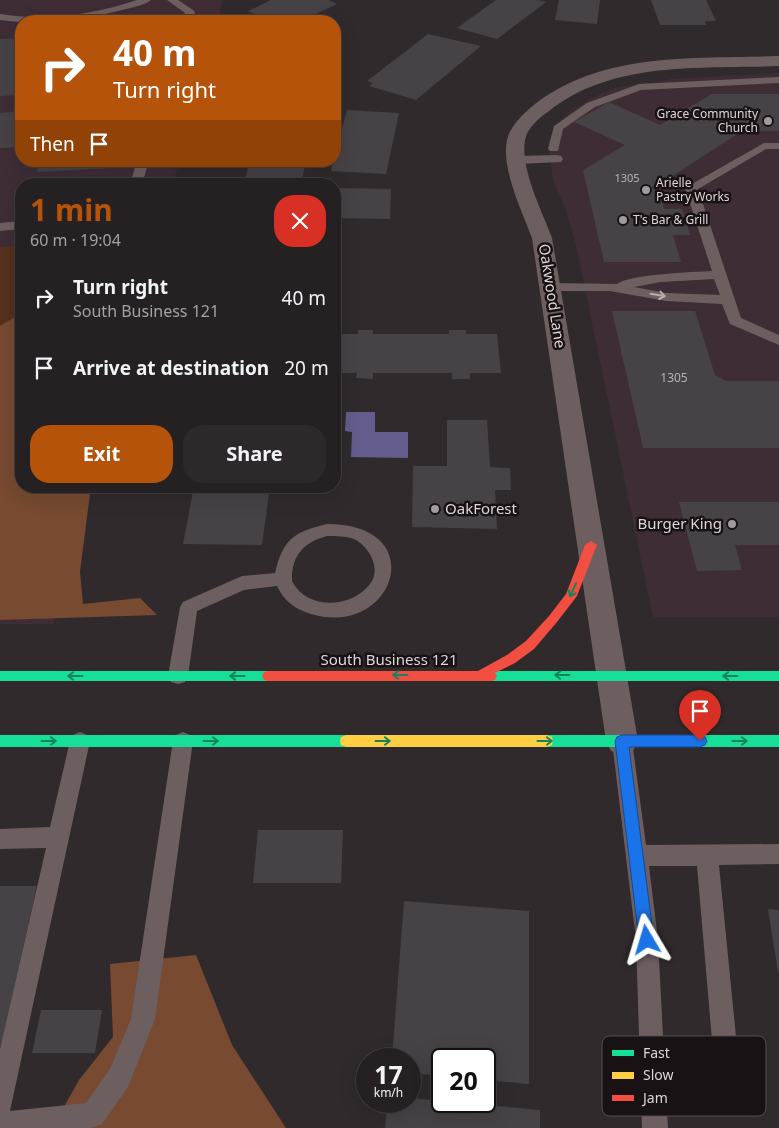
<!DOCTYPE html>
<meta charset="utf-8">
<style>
body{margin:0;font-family:"Noto Sans",sans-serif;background:#2d282a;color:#f1f3f6;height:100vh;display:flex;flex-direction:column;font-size:19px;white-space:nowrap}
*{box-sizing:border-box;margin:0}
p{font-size:16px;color:#a3a3a5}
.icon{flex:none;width:28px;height:28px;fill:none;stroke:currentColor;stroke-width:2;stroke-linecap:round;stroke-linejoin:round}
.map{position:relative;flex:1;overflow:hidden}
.sheet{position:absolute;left:15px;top:178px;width:326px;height:315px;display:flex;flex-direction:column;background:#252022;border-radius:20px;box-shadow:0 5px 20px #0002,0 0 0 1px #423e40}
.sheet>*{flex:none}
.top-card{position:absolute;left:15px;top:15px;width:326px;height:152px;border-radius:20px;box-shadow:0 5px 20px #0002,0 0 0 1px #423e40;background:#b45309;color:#fff;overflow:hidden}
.speed{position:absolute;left:356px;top:1048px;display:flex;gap:10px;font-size:25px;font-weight:700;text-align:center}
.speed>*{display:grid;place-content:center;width:65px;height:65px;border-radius:50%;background:#252022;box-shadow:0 5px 20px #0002,0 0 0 1px #423e40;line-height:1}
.speed small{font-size:12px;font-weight:400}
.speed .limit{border:2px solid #111;border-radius:8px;background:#fff;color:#111}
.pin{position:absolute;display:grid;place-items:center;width:42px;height:42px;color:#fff;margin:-51px -21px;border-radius:50% 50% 50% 0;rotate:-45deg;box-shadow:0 0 5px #0007}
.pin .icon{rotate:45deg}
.me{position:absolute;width:55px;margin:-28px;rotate:353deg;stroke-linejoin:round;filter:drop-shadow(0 0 4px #0008)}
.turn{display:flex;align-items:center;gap:18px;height:105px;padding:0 15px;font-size:22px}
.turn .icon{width:65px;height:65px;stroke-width:2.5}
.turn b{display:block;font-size:35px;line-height:42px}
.then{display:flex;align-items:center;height:48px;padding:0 15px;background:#0003;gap:10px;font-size:19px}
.round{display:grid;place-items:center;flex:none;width:52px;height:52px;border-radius:20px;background:#2d282a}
.overview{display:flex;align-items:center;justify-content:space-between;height:85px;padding:0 15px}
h1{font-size:30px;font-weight:700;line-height:38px;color:#b45309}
.button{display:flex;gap:10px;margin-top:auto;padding:10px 15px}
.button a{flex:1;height:58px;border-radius:20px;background:#b45309;color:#fff;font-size:20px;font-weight:700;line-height:58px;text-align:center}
.button a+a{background:#2d282a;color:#f1f3f6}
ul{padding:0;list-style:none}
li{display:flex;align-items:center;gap:15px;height:70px;padding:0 15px}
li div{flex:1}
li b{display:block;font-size:19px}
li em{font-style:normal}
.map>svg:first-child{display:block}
.built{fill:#3f2d36}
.green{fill:#54311d}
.forest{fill:#774a31}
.water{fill:#645c8c}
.building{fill:#474245}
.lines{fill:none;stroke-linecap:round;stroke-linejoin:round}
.lane{fill:#6d5f5f;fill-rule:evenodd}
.street{fill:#6d5f5f;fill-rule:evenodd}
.fast{fill:#16e098;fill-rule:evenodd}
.slow{fill:#ffcf43;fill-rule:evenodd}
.jam{fill:#f24e42;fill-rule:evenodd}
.oneway{stroke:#b7acaf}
.oneway2{stroke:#17835d}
.route{fill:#1a73e8;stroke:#114b97}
.poi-dot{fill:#a29a9d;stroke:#181214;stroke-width:2}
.labels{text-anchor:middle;stroke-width:5;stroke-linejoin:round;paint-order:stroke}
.far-number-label{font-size:11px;fill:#b9b1b5}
.far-poi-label{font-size:12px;fill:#dfd6da;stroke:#181214;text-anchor:start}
.number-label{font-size:12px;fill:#b9b1b5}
.street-label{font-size:15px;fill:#dfd6da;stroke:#181214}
.poi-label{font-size:15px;fill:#dfd6da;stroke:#181214;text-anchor:start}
.key{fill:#181214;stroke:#544d4f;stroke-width:1}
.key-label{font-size:14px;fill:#dfd6da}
</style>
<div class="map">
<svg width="779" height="1128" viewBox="0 0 779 1128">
<rect width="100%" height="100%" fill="#312a2d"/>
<path class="built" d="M0,0H223L217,21H21V161H179L173,184H21V486H91L53,624H0Z
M779,73V617H653L576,245L566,210L553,180L548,143L557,125L570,111L592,98L614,88L672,79Z"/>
<path class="green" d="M21,246V322L0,337V247Z"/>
<path class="forest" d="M18,315H21V486H91L80,572L83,604L140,598L157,615L0,620V326Z
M196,955L232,1045L286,1128H52L79,1080L113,1037L110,964Z"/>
<path class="water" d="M346,412H375V432H408V458L351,457L352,432L345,431Z"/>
<path class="building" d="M271,0H328L337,4L301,21H270L248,11Z
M496,0H537L546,2L497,39L457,28Z
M559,0H600L597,24L555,20Z
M651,0H706L716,21H705L706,25H660Z
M428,34L481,46L416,100L369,86L373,83L367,81Z
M21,38V147L0,148V113L13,112L19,95L0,96V39Z
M712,94H779V131H742L657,186L664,209H682L690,235H673L681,262H604L583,170L625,145L574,122L609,102L660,125Z
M347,110L399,113L386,174L331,171L333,161H335V154Z
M39,161H113L112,168L37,172Z
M249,161H305L303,177H246Z
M335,188L391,189L390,219L335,218Z
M612,311H695L715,375L726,381H779V448H643Z
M358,330H373V334H449V330H466V334H497L501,373H470V379H452V373H373V379L356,378L357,373H335V334H358Z
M447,420H487L490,467L510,468L511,490H495L497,529L412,527L413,466H447Z
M194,486H270L262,545L183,544Z
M679,502H779V545H735L742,570L697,571Z
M258,830H343L341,883H253Z
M0,886H37L1,1046H0Z
M404,901L529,911V1084L485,1080V1059H442V1076L410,1073V1059H392Z
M768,909L779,910V972H778Z
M41,1010H102L95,1053H32Z
M410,1098L540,1110V1128H385L387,1101H410Z"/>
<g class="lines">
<path class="lane" d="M137,0H151C145,5 134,7 126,9C85,20 40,26 0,20V14C45,21 93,15 137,0Z
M167,0H178L193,10L195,12L192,21H182L185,13Z
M779,77V83L641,90L595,107L563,129L558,151H550L548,149L554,126L587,103L639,84Z
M764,143H779V149H766L698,189L741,318L779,335V345L730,324L722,304L666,301L610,291H551L544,287L551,283L617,284C630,274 693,272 712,271L685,188ZM714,279L720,295L666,293L634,287L661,282Z
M557,155L561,156L563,159L561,162L518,164L512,160L518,156Z
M137,161H149L142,184H130Z
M21,221V229L0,231V223Z
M327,524C433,524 394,639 311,614C295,609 284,601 277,586L244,590L197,611L188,676L185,682L178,684L171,682L168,676L180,607L183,602L242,576L275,573C283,539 294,532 327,524ZM327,536C335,536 346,536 354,539C369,546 382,569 370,584C352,608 307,611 292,581C291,556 304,542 327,536Z
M80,732L87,735L90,741L10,1111L86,1103L110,1069L131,1019L173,741L176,735L183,732L190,735L193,741L155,1019L128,1087L102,1124L90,1128H0V1049L46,848L0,849V829L50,827L70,741L73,735Z
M622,732L629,735L632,741L646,845L779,844V864L719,865L740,1077L737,1086L728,1089L665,1080L668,1128H642L636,940L612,741L615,735ZM649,866H697L714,1063L664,1055L658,940Z"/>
<path class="street" d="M779,56V66C701,69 613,60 549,111C539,118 527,128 525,140C520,169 542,211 552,238L638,741L633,751L622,755L611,751L606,741L532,238C522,211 501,169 507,140C510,126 524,113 535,104C604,51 696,59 779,56Z"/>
<path class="fast" d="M0,671H268L272,672L274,676L272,680L268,681H0Z
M491,671H779V681H491L487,680L485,676L487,672Z
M0,735H346L351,737L352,741L351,745L346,747H0Z
M547,735H779V747H547L542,745L541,741L542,737Z"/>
<path class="slow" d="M346,735H547L552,737L553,741L552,745L547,747H346L341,745L340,741L341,737Z"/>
<path class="jam" d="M591,541L597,545L577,596L557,622L534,649L515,663L495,673L497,676L495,680L491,681H268L264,680L262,676L264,672L268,671H478L507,655L526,641L549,616L566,594L585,545Z"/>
</g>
<defs><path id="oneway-shaft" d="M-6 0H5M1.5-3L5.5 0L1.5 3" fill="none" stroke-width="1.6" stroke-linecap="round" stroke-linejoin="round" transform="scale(1.25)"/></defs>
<use class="oneway" href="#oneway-shaft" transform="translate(658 295) rotate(9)"/>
<g class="oneway2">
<use href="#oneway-shaft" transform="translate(573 590) rotate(114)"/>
<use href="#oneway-shaft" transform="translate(400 675) rotate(180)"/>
<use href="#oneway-shaft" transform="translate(562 675) rotate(-180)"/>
<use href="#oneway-shaft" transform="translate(75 676) rotate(180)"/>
<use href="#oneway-shaft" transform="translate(237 676) rotate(180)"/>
<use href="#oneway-shaft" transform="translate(730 676) rotate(180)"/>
<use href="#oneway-shaft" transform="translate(49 741)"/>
<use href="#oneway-shaft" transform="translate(211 741)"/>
<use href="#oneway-shaft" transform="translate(383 741)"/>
<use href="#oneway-shaft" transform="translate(545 741)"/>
<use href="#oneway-shaft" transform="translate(740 741)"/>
</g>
<path class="route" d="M622,735H700L705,737L707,741L705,745L700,747H629L654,940L652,945L647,948L642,945L639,940L615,741L617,737Z"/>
<g class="poi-dot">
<circle cx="768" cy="121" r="5"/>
<circle cx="646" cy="190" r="5"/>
<circle cx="623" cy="220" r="5"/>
<circle cx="435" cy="509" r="5"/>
<circle cx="732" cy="524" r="5"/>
</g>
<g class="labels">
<g class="far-number-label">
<text x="627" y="182">1305</text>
</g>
<g class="far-poi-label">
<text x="758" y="118" text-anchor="end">Grace Community<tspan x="758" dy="14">Church</tspan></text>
<text x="656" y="187">Arielle<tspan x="656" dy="14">Pastry Works</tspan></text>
<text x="633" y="224">T's Bar &amp; Grill</text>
</g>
<g class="number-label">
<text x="674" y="382">1305</text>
</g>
<g class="street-label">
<text transform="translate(552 296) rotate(81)" y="5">Oakwood Lane</text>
<text x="389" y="665">South Business 121</text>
</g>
<g class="poi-label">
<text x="445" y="514">OakForest</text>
<text x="722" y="529" text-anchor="end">Burger King</text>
</g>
</g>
<rect x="602" y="1036" width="164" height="80" rx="8" class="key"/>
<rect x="612" y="1050" width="22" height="6" fill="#16e098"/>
<rect x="612" y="1072" width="22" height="7" fill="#ffcf43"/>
<rect x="612" y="1095" width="22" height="6" fill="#f24e42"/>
<g class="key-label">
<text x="643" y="1058">Fast</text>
<text x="643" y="1080">Slow</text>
<text x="643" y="1103">Jam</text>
</g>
</svg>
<div class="speed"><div>17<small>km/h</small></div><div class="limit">20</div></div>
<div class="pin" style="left:700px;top:741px;background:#d93025"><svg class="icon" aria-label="arrive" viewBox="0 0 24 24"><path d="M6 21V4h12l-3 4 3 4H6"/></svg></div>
<svg class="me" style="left:647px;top:940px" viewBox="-20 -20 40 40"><path d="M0-17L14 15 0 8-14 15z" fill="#1a73e8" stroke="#fff" stroke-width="4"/></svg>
<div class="top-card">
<div class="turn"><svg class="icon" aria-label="right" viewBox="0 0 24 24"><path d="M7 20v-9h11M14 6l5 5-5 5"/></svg><div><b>40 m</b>Turn right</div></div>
<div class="then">Then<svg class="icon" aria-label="arrive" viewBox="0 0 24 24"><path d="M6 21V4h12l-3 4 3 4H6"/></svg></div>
</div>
<section class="sheet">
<div class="overview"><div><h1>1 min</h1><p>60 m · 19:04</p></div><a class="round" style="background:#d93025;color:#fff"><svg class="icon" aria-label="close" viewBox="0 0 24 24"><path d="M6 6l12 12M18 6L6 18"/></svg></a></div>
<ul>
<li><svg class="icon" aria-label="right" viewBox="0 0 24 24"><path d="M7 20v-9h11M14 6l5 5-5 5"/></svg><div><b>Turn right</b><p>South Business 121</p></div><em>40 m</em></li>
<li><svg class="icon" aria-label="arrive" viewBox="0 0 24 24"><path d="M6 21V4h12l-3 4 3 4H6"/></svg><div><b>Arrive at destination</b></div><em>20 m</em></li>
</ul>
<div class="button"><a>Exit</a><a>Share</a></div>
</section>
</div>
